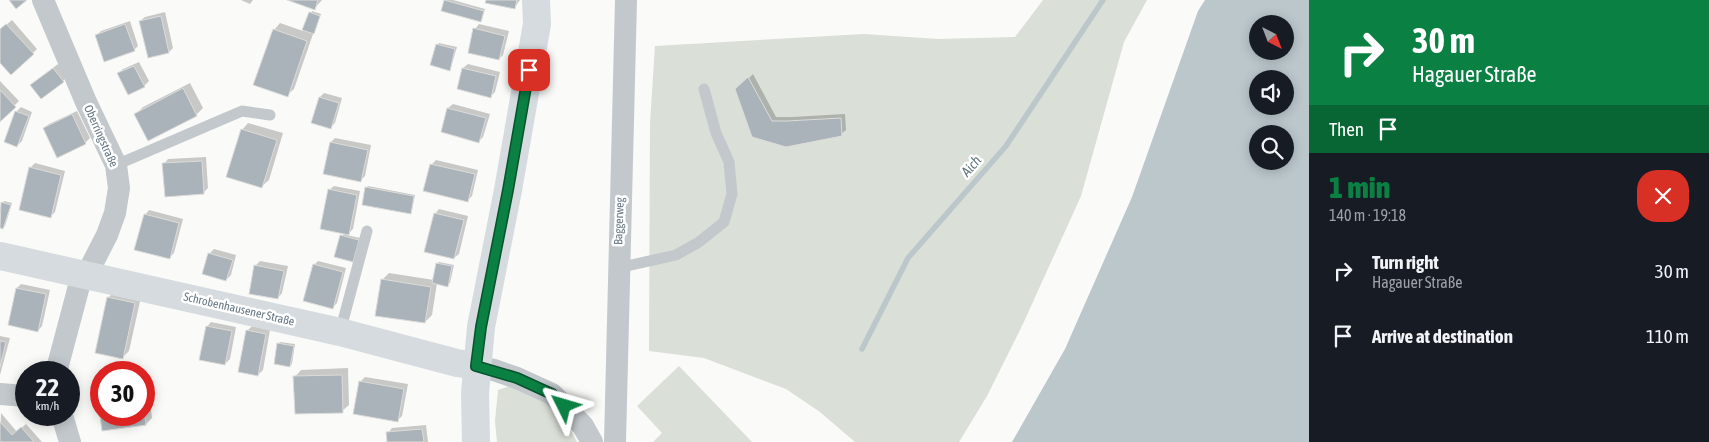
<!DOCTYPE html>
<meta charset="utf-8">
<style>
body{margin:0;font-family:"Asap Condensed",sans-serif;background:#20242c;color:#f1f3f6;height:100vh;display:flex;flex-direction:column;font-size:19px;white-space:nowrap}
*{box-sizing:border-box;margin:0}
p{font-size:16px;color:#9ea1a6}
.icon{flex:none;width:28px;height:28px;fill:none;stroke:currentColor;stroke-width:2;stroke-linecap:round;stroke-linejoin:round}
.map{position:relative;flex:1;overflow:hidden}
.panel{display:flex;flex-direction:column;background:#171b24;width:400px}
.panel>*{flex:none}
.guide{background:#0b8043;color:#fff;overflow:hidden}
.needle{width:32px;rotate:138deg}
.controls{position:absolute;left:1249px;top:15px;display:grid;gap:10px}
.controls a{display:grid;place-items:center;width:45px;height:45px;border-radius:50%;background:#171b24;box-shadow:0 2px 12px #0003;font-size:25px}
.speed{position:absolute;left:15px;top:361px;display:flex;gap:10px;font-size:25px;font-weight:700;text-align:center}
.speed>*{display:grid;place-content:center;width:65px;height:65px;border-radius:50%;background:#171b24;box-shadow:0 2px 12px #0003;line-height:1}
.speed small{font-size:12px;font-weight:400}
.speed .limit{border:8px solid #d22;background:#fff;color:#111}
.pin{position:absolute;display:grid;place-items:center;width:42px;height:42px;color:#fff;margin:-21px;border-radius:10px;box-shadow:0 2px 8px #0006}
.me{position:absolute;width:55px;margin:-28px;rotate:310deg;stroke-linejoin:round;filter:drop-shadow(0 0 4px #0008)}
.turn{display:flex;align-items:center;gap:18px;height:105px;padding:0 20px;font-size:22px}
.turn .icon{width:65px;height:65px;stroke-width:2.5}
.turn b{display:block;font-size:35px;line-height:42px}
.then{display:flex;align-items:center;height:48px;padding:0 20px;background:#0003;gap:10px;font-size:19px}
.round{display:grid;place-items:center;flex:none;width:52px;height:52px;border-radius:20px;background:#20242c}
.head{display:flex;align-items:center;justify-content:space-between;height:85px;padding:0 20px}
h1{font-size:30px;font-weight:800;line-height:38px;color:#0b8043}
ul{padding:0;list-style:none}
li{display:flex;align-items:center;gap:15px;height:65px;padding:0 20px}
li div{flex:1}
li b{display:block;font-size:19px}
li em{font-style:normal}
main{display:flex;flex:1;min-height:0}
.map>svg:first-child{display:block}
.green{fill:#dadfd7}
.water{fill:#bbc7cb;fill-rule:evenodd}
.shadow{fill:#0003}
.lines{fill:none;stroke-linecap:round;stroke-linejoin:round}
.stream{stroke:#bbc7cb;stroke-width:5.5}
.building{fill:#aab3b9;stroke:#dcdcda}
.lane{stroke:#c3c8cc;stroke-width:11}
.street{stroke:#c3c8cc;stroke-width:22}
.secondary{stroke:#d6dbdf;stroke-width:28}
.route-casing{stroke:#07532c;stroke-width:12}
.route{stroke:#0b8043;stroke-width:9}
.labels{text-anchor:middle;stroke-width:5;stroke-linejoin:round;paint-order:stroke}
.street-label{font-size:12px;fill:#657683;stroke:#fff}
.water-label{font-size:14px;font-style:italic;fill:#60757c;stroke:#fff}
</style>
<main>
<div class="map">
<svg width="1309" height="442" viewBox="0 0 1309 442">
<rect width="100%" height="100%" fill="#fafaf8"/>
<path class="green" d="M1043,0H1147L1124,42L1081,196L1022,326L987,396L959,442H855L820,412L786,389L704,358L649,351L650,123L655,46L864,34L938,39L1015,37Z
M679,366L752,442H653L662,433L637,406Z
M516,384L550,405L571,431L577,442H497L495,421L498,390Z"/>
<path class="water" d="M1205,0H1309V442H1012L1065,349L1132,197L1198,11ZM1258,24H1285V51H1258ZM1258,79H1285V106H1258ZM1258,134H1285V161H1258Z"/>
<path class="shadow" d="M241,0H253L250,4Z
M290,0H322L314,9Z
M445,0H453L485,9L482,19L480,21L442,10Z
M487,0H520L515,7Z
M312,11L321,14L315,31L313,34L294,89L287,95L274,30L280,23L303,31Z
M165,12L173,48L169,52L149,57L140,21L145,17Z
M12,20L37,49L33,53L0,61V30Z
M130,21L138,46L134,50L97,35L101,31Z
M479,24L509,31L503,55L499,59L475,29Z
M439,43L457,47L451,67L449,69L437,45Z
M139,62L149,81L144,86L118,74L123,69Z
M58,64L67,77L63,81H36Z
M468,64L500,72L495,92L491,96L463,68Z
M753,74L776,117H792L845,114L846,130L841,134L786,145L737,90Z
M0,81L19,101L0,120Z
M190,83L203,108L196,115L136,114L143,107Z
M324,93L342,98L335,123L331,127L320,97Z
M453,104L490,114L483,137L479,141L448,108Z
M21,107L32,112L22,141L17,146L16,112Z
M77,111L90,138L85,143L44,128L49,124Z
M248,123L283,133L269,180L262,186L242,130Z
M335,138L371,145L365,176L360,181L331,142Z
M206,157L208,188L203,193L164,164L168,159Z
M436,160L478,170L472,196L468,200L431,165Z
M35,163L65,171L55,212L51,216L30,168Z
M334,186L360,191L353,229L347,235L360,238L355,259L342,236L345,232L329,190Z
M368,186L415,195L412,210L410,212L366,188Z
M4,201L12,203L5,226L3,228L0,227V208Z
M439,209L468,216L459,254L454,258L435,214Z
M149,210L183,219L174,253L169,258L145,215Z
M214,249L236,255L231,275L226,280L209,254Z
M260,261L288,266L282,293L278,298L255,266Z
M318,261L346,268L337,303L333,307L314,265Z
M439,262L454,265L450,283L448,285L437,283L432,315L425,322L382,280L389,273L434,280L437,264Z
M21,284L50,290L42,326L38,331L17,288Z
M115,291L141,297L129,351L122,358L108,298Z
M211,322L236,327L230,359L225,364L207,327Z
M252,326L270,330L263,370L258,375L247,331Z
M0,336L10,338L0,375Z
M280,342L295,344L292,364L290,366L278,344Z
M348,368L349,405L342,411L295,377L301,370Z
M147,375L152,418L146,424L103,430L98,388L101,384V415H144V376Z
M365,377L408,384L402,416L398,420L360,382Z
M1,413L17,432L26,424L42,442H0Z
M426,425L428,442H388V433L392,428Z"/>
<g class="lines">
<path class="stream" d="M862,349L908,258L1006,146L1103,0"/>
</g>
<path class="building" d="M9,0H27L16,9Z
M287,0H318L315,10Z
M444,0L484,11L481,22L441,11Z
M486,0H517L515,9L485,3Z
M309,12L320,16L314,34L302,30Z
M161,16L169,53L148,58L139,21Z
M6,24L34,54L11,75L0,63V29Z
M125,24L135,51L104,62L95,35Z
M473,28L505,36L499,60L468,53Z
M273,29L307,41L288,97L253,85Z
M436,44L455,49L450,71L430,65Z
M134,66L145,87L128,95L117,73Z
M53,68L64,82L41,99L30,85Z
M462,68L496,76L491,98L457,89Z
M748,77L772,121H787L841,118L842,136L786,147L752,137L735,89Z
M183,88L197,116L148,141L134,114Z
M0,90L16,107L0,122Z
M319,97L339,103L331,129L311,123Z
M447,108L486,118L479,143L441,132Z
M15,111L29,116L17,147L4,142Z
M72,114L86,144L57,158L43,128Z
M241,129L277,140L262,188L226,177Z
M330,142L368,150L361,182L323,174Z
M202,161L204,194L165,197L162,163Z
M430,164L475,174L468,202L423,191Z
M29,167L61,175L51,218L19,210Z
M365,187L414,196L411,214L362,205Z
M328,189L357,195L349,235L320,229Z
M1,202L11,205L3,229L0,228Z
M434,213L464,220L454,259L424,252Z
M144,214L179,223L170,259L134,250Z
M340,235L359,240L353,262L334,257Z
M208,253L233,260L226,281L202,274Z
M436,263L452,266L448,287L432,283Z
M313,264L343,272L333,309L303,301Z
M254,265L284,271L278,299L249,294Z
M381,279L431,287L425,323L375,316Z
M16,288L46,294L38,332L8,325Z
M107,297L135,303L123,359L95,353Z
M206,326L232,331L225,365L199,360Z
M246,330L266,334L258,376L238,372Z
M0,341L6,342L0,367Z
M277,343L294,346L290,367L274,364Z
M342,375L343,413L295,414L293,376Z
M359,381L404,389L398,422L353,414Z
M96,387H101V415H144V407L146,425L102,431Z
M0,422L12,435L21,427L34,442H0Z
M422,429L424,442H387L386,432Z"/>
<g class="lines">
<path class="lane" d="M116,165L242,111L270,115
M618,268L676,255L699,242L724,222L732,194L729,162L716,133L704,89
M340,332L367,231"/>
<path class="street" d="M43,0L86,102L116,165L119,188L115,213L107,235L87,274L79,286L58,365V372
M477,366L494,370L517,378L552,394L583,426L592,442
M0,394L26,396
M62,415L70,442
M615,442L626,0"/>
<path class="secondary" d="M0,256L340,332L457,363L477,366
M476,442L475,393L481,327L508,190L537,24L536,0"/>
</g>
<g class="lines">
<g class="route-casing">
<path id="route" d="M529,70L508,190L481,327L476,366L517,378L552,394L564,406"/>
</g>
<use href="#route" class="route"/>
</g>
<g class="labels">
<g class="street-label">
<text transform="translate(101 136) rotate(66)" y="4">Oberringstraße</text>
<text transform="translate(619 221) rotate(-88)" y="4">Baggerweg</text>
<text transform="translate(239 309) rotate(13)" y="4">Schrobenhausener Straße</text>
</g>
<g class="water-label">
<text transform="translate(971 166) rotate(-49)" y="5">Aich</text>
</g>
</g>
</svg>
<div class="controls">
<a><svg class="needle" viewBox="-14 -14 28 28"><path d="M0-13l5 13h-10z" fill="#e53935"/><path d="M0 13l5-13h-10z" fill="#9ea1a6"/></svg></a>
<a><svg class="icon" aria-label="sound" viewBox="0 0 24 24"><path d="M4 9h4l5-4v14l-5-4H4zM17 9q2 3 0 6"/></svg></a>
<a><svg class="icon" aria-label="search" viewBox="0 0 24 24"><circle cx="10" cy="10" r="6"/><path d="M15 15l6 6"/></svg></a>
</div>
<div class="speed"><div>22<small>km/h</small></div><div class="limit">30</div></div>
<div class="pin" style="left:529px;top:70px;background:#d93025"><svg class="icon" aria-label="arrive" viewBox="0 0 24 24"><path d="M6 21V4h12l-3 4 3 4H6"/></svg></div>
<svg class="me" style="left:564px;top:406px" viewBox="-20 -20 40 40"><path d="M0-17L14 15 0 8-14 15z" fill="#0b8043" stroke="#fff" stroke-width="4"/></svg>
</div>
<section class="panel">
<div class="guide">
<div class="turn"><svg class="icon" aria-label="right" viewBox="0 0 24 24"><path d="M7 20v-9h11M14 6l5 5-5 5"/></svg><div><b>30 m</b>Hagauer Straße</div></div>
<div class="then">Then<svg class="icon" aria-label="arrive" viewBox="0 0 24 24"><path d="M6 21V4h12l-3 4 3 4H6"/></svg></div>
</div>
<div class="head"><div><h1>1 min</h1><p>140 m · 19:18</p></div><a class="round" style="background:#d93025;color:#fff"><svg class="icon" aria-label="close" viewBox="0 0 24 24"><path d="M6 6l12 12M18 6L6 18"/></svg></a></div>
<ul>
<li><svg class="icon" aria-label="right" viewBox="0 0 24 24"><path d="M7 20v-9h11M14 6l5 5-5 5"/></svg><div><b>Turn right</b><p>Hagauer Straße</p></div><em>30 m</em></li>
<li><svg class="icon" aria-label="arrive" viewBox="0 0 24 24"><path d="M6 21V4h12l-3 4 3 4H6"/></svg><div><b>Arrive at destination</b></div><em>110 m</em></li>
</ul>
</section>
</main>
